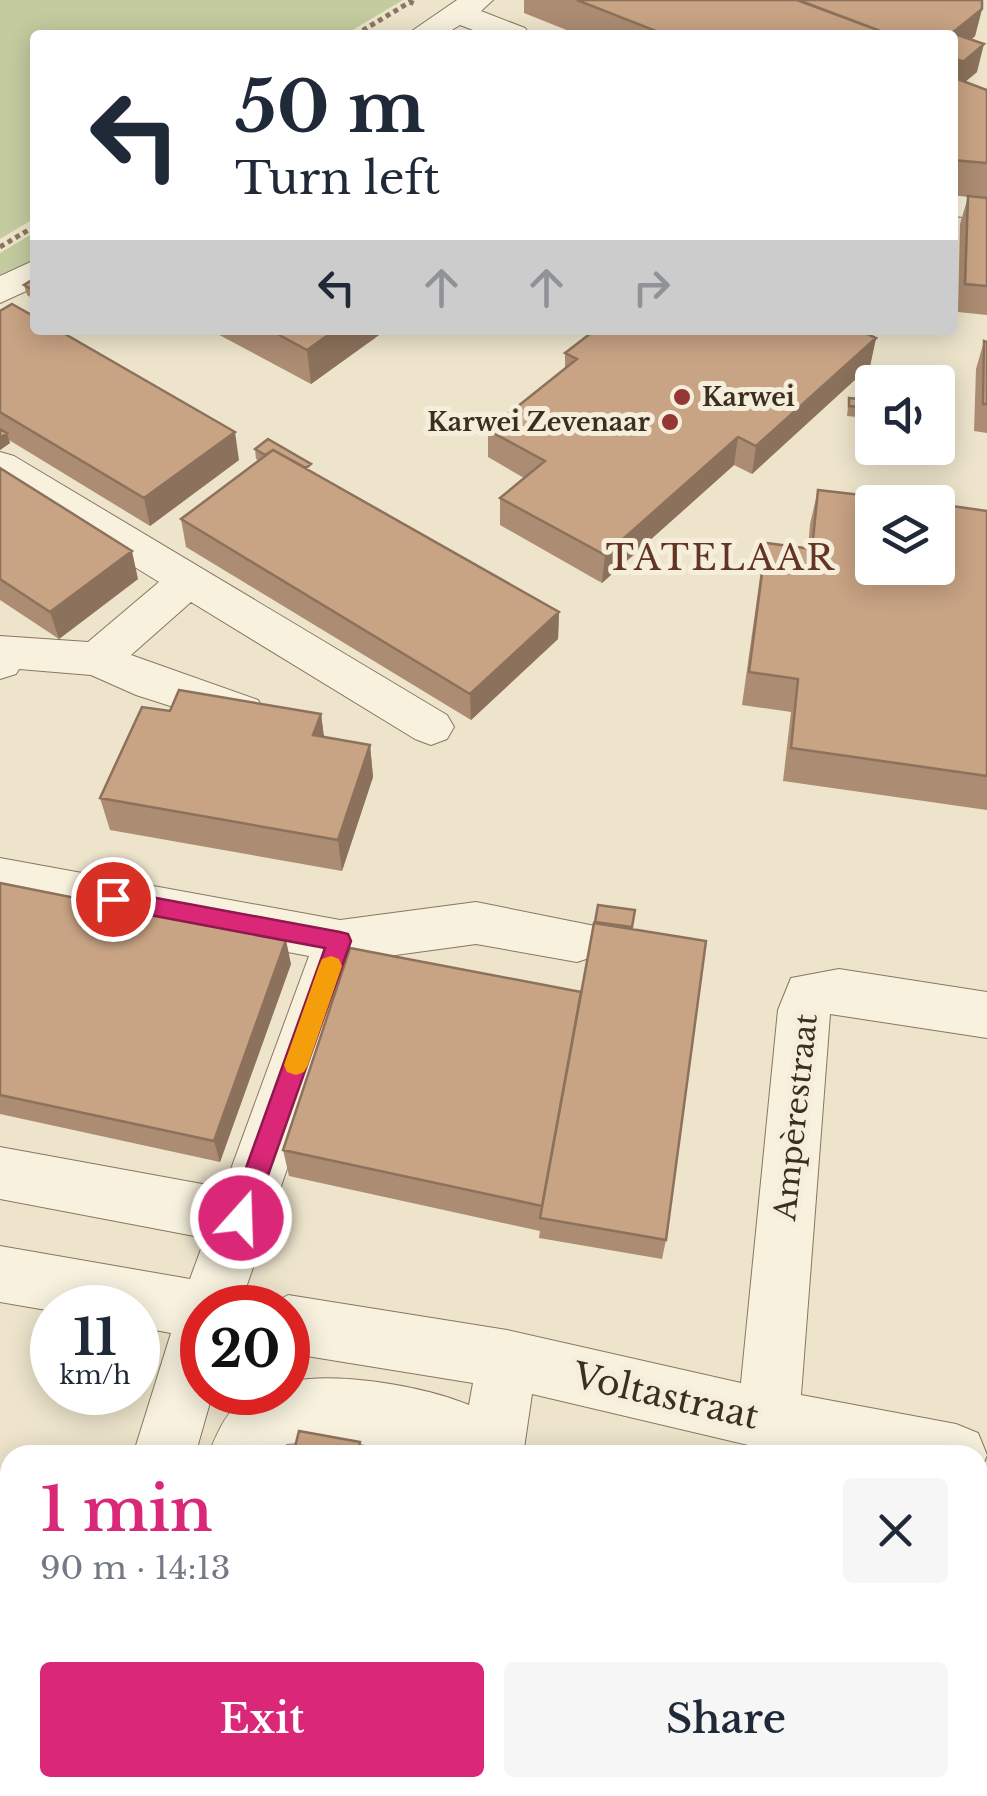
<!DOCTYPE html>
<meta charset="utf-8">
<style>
body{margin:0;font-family:"Libre Baskerville",serif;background:#f6f6f7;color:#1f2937;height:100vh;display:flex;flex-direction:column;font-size:38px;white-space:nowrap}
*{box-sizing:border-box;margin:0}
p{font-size:32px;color:#747a83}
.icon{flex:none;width:55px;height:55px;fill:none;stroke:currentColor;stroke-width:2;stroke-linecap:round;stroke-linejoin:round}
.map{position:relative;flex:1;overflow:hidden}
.sheet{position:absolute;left:0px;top:1445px;width:988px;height:352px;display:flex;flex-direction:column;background:#fff;border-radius:30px 30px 0 0;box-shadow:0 5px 25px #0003}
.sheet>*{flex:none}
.banner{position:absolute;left:30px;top:30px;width:928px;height:305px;border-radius:10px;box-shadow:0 5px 25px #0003;background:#fff;color:#1f2937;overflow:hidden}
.buttons{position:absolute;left:855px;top:365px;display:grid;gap:20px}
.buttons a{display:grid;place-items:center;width:100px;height:100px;border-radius:10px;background:#fff;box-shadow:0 5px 25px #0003;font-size:50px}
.speed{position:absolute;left:30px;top:1285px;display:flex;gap:20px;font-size:50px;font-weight:700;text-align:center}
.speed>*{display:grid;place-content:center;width:130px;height:130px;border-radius:50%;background:#fff;box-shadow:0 5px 25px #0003;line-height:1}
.speed small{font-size:25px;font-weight:400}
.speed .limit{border:15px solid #d22;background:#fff;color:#111}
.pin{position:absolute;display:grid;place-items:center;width:85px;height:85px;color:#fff;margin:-42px;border:5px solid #fff;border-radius:50%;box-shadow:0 2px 10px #0007}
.me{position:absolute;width:110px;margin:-55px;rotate:20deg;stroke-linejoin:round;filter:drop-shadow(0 0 8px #0008)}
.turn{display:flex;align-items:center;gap:35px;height:210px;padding:0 40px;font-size:45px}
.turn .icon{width:130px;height:130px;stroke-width:2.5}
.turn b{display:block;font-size:70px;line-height:85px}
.lanes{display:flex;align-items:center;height:95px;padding:0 40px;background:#0003;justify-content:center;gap:50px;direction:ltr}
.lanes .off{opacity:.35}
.round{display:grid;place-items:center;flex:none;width:105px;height:105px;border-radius:10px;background:#f6f6f7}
.summary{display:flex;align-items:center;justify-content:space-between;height:170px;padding:0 40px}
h1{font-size:60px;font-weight:600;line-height:75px;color:#db2777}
.cta{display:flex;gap:20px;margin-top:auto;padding:20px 40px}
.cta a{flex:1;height:115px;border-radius:10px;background:#db2777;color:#fff;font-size:40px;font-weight:600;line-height:115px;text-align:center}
.cta a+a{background:#f6f6f7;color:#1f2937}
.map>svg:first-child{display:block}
.green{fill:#c4cb9f}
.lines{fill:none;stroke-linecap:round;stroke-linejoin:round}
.minor-casing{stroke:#897760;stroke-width:2}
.path{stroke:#897760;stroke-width:5;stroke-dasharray:5 4;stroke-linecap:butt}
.minor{fill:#f7f1de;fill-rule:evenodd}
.wall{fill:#ac8c72}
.shaded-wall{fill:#8c725c}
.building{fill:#c8a384;stroke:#8c725c;stroke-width:2.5}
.route{fill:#db2777;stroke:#8e194d;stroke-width:2.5}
.slow{fill:#f59e0b}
.poi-dot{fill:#943634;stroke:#f4eedb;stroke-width:4}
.labels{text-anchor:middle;stroke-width:10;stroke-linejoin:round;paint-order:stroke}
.far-poi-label{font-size:25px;font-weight:bold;fill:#3b2f22;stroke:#f4eedb;text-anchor:start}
.street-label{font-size:30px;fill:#3b2f22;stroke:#f4eedb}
.quarter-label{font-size:35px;letter-spacing:2.5px;fill:#643424;stroke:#f4eedb}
.near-street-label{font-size:35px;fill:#3b2f22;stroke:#f4eedb}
</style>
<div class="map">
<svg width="987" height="1796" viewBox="0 0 987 1796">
<rect width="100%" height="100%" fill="#ede4cb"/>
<path class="green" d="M0,0H403L344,35H35V218L0,239Z
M35,232V261L0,282V253Z"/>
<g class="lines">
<g class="minor-casing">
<path id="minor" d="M457,0H493L481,11L525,28L530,35H486L460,25L444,35H406Z
M952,195L987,197V219L952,216Z
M35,260V287L0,303V276Z
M0,452L14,456L447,715L454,727L447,739L431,745L415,739L191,602L131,655L258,700L265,712L258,724L242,729L136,695L91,675L19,669L16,674L0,679V636L88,642L159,582L0,484Z
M0,858L340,920L476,902L595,926L602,941L595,956L577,962L476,944L359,960L239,1308H202V1392H213L195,1455H133L171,1333L138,1327V1308H52V1311L0,1302V1246L190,1279L205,1238L0,1199V1147L224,1188L309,956L0,898Z
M839,969L987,992V1038L830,1014L801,1395L956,1424L978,1433L987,1455L978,1477V1455H791L532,1394L523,1455H426L335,1440L287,1444L272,1455H208C227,1410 236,1392 288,1392V1382C336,1371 423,1386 469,1405L473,1383L288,1353V1308H265L288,1295L507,1330L741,1383L778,1010L791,978Z
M978,1593L987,1595V1661L978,1659Z
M26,1788H96L94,1796H24Z
M137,1788H206L209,1796H139Z
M352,1788H422L421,1796H351Z"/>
</g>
<path class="path" d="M355,35L410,2L417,5
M0,247L35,226"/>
<use href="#minor" class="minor"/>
</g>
<path class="wall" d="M524,0H797L982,9L975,36L971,40L977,72L965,82L987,90V315L958,312L960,224L968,197L952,195V35H579L524,13Z
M35,278V300L27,295L24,285Z
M0,311L239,460L150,526L9,440L10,443L0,450Z
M210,330H386L311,384Z
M876,338L870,366L752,474L734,465L602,583L500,525V498L524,478L488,457V430L565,369V353Z
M984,341L987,342V433L974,431L976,369Z
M849,398L868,408L866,418L847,416Z
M255,449L312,472L559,612L558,639L471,720L186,547L181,519L258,460L256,459Z
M0,468L138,579L59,639L0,600Z
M818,490L987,511V810L783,781L791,712L742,705L760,577L766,543L808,549L810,524Z
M170,711L321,714L324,737L370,745L373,777L342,871L110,830L100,798Z
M0,883L291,964L220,1162L0,1114Z
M635,910L632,929L666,1240L662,1259L539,1238L540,1231L289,1176L283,1150L581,992Z
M799,1788H978L987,1796H799Z"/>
<path class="shaded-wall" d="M982,9L975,36L952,55V33Z
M984,44L977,72L955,90L952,97V69Z
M335,330H386L311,384L307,350Z
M876,338L870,366L752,474L756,446Z
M235,432L239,460L150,526L144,498Z
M7,433L10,443L0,450V438Z
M738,437L734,465L602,583L605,555Z
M132,551L138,579L59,639L50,612Z
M559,612L558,639L471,720L470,694Z
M321,714L325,746L313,735Z
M370,745L373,777L342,871L338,840Z
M286,940L291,964L220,1162L214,1141Z
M10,1506V1559L0,1589V1535Z"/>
<path class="building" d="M577,0H797L891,35H666Z
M803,0H982V9L952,33L984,44L962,63L952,58V35H891L801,1Z
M952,58L962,61L952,69Z
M952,77L987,90V163L952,160Z
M968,196L987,198V286L965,284Z
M35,278V291L24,285Z
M12,304L35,317V330H58L235,432L144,498L0,412V311Z
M270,330H335L307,350Z
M595,330H859L876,338L756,446L738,437L605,555L500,498L545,461L488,430L577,359L565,353Z
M984,341L987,342V404H983Z
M849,398L869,400L868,408L849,406Z
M0,429L7,433L0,438Z
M268,439L311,464L306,468L273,450L265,455L255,449Z
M273,450L559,612L470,694L181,519Z
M0,468L132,551L50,612L0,579Z
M818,490L922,502H872V568H938V504L987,511V776L791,748L798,679L749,672L766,543L812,549Z
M179,690L321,714L313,735L370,745L338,840L100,798L142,707L170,711Z
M0,883L286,940L214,1141L0,1095Z
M598,905L635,910L632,927L595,922Z
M594,923L706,941L666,1240L540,1218Z
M350,948L581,992L542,1206L283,1150Z
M299,1431L360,1442L357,1455H293Z
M0,1504L10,1506L0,1535Z
M978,1697L987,1699V1796H808V1788H978Z"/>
<path class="route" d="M113,890L340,932L348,934L351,941L250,1226L241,1230L232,1226L228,1218L325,948L113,908L102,899Z"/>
<path class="slow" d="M331,956L339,959L342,966L308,1065L304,1072L296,1075L287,1072L284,1065L319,966L322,959Z"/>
<g class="poi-dot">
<circle cx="682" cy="397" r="10"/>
<circle cx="670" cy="422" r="10"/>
</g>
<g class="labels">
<g class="far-poi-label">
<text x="702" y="406">Karwei</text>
<text x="650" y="431" text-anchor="end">Karwei Zevenaar</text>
</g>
<g class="street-label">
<text transform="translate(796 1117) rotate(-84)" y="10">Ampèrestraat</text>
</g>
<g class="quarter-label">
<text x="721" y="570">TATELAAR</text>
</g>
<g class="near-street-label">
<text transform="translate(666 1396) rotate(13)" y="12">Voltastraat</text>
</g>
</g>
</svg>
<div class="buttons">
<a><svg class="icon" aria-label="sound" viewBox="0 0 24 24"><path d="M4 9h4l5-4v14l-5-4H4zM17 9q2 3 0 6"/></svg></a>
<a><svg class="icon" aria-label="layers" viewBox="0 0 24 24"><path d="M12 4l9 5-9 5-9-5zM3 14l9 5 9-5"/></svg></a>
</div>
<div class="speed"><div>11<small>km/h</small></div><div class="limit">20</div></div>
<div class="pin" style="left:113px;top:899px;background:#d93025"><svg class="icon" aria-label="arrive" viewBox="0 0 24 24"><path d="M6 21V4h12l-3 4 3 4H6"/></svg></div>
<svg class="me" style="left:241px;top:1218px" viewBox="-20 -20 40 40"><circle r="17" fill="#db2777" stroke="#fff" stroke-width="3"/><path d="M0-11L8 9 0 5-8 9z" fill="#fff"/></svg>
<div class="banner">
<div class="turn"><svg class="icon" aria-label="left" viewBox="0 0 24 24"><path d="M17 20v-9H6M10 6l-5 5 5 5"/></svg><div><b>50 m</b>Turn left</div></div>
<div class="lanes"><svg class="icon" aria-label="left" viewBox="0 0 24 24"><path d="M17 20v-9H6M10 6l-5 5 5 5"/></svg><svg class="icon off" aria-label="ahead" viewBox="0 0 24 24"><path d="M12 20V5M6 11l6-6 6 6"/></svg><svg class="icon off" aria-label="ahead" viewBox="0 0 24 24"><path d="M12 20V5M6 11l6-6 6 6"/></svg><svg class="icon off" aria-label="right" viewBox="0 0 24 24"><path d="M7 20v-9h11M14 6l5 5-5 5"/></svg></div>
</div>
<section class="sheet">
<div class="summary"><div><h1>1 min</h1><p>90 m · 14:13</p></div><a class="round"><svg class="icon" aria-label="close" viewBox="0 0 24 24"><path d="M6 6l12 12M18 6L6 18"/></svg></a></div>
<div class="cta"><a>Exit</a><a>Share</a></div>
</section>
</div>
